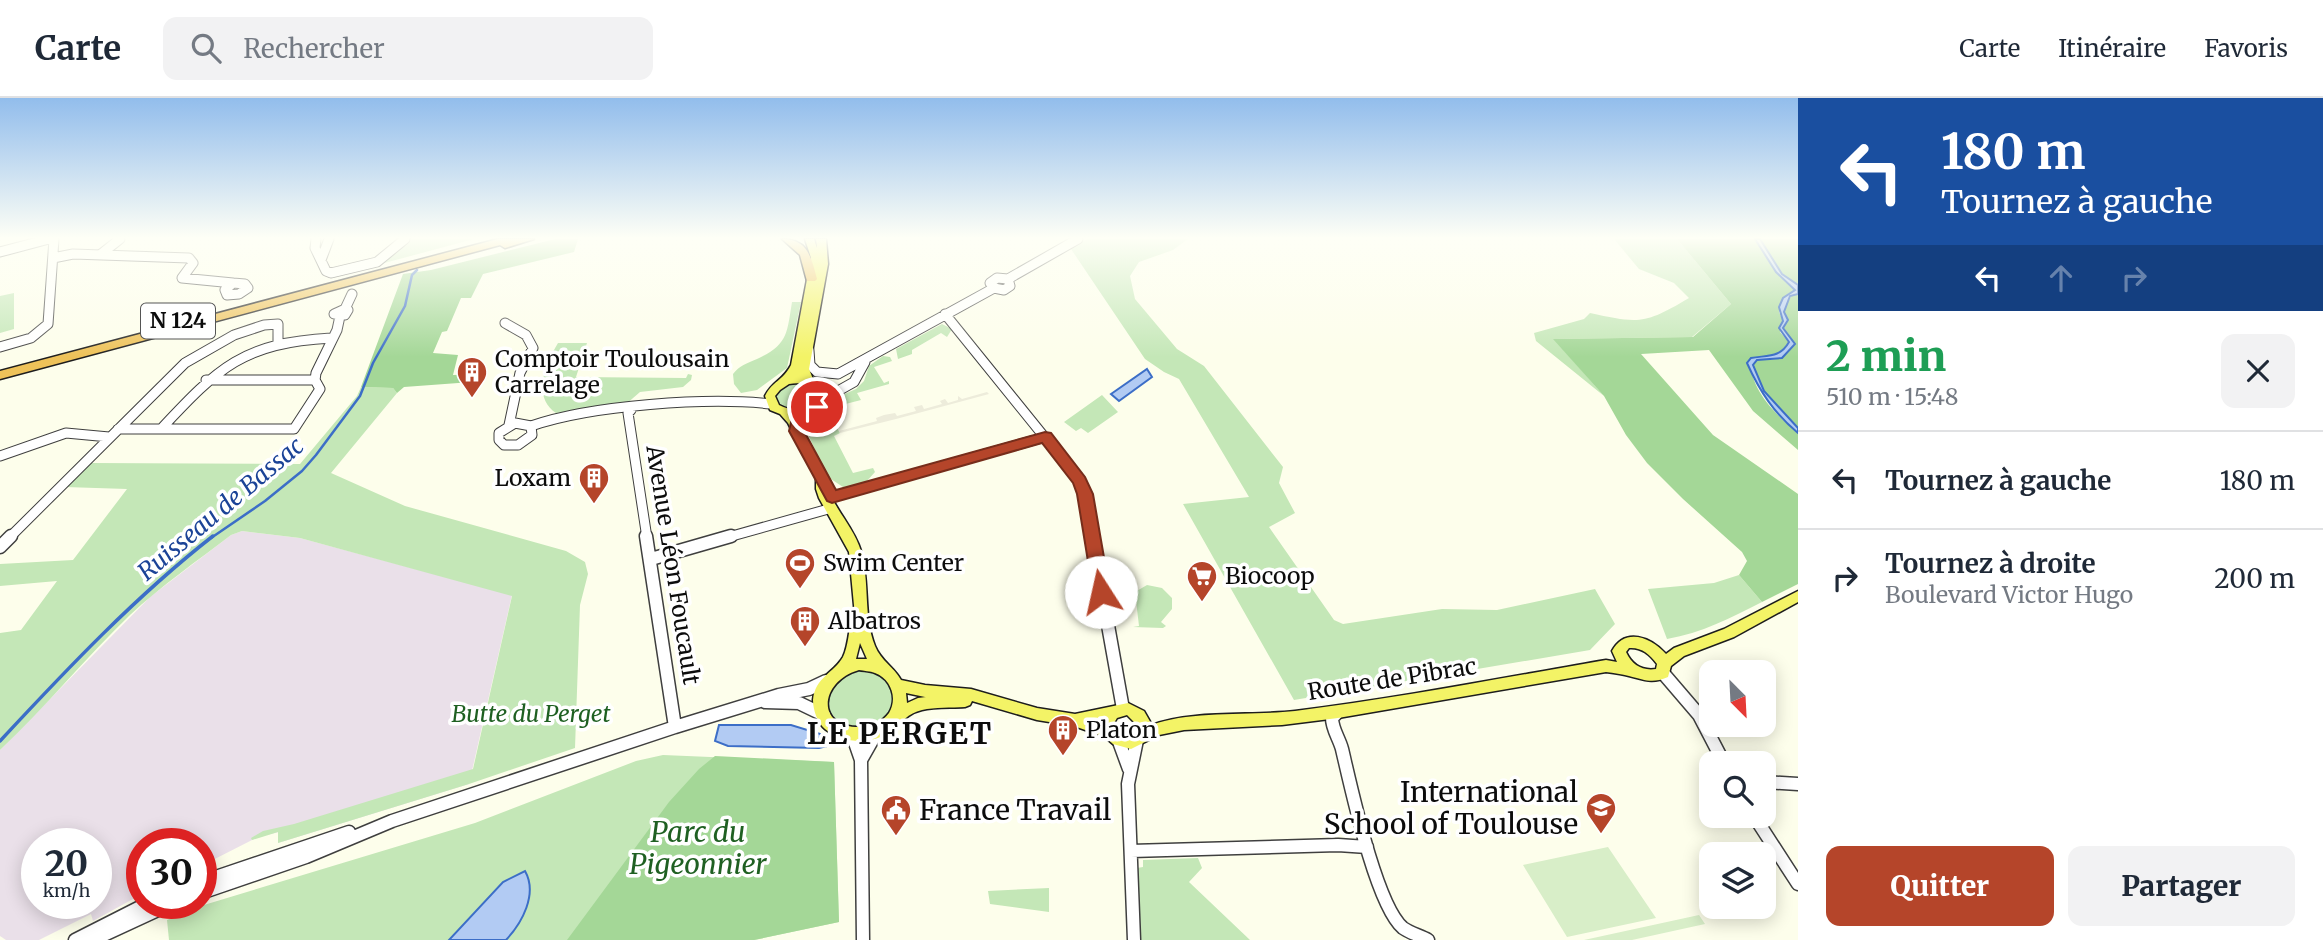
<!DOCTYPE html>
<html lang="fr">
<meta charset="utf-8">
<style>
body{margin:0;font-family:Merriweather,serif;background:#f2f2f3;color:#1f2937;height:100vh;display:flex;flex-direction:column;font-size:26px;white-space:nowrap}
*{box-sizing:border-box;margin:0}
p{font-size:23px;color:#747a83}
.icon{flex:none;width:38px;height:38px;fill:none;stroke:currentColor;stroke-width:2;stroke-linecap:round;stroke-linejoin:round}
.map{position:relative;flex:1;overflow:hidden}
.sheet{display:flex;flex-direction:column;background:#fff;width:525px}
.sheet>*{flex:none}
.banner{background:#1a4fa0;color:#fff;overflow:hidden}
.needle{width:46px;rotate:156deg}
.controls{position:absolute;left:1699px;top:562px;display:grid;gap:14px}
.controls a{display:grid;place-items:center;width:77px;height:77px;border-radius:14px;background:#fff;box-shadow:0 4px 18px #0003;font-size:35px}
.speed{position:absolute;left:21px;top:730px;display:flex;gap:14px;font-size:35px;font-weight:700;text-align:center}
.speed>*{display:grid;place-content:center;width:91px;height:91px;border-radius:50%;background:#fff;box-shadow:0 4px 18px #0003;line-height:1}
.speed small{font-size:18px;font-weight:400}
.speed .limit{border:10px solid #d22;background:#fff;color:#111}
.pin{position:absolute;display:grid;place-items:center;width:60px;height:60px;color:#fff;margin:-30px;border:4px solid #fff;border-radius:50%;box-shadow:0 2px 7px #0007}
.me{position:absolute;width:77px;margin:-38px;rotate:350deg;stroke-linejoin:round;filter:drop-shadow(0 0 5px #0008)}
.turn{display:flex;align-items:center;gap:24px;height:147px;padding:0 28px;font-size:32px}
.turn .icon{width:91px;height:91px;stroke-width:2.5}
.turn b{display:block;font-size:49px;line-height:60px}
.lanes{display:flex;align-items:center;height:66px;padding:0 28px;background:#0003;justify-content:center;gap:35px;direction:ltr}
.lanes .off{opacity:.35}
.round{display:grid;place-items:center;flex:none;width:74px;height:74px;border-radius:14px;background:#f2f2f3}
.summary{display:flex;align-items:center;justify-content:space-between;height:119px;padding:0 28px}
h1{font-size:42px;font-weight:800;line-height:52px;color:#1e9e55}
.action{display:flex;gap:14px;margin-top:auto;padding:14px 28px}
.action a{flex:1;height:80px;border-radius:14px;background:#b5452a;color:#fff;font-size:28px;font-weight:800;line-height:80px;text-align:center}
.action a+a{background:#f2f2f3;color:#1f2937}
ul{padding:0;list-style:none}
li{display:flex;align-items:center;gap:21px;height:98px;padding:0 28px;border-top:2px solid #e0e1e3}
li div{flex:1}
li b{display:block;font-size:26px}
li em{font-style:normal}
header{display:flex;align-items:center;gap:42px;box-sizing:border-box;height:98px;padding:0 35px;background:#fff;border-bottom:2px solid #e0e1e3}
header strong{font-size:33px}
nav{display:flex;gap:38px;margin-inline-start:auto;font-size:24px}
.search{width:490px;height:63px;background:#f2f2f3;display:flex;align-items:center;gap:18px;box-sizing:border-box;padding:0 24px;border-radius:14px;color:#747a83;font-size:26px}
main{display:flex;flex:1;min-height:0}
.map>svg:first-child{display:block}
.industrial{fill:#eae0e9;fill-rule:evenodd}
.green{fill:#c4e7b7}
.forest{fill:#a4d797}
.pitch{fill:#d8eec8}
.plaza{fill:#edecdb}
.water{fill:#b2cbf3;stroke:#3c6ec7;stroke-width:2}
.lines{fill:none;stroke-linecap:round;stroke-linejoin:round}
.stream-far1{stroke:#3c6ec7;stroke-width:2.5}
.stream{stroke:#3c6ec7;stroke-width:3.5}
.minor-far1-casing{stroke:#3f3f3f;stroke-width:11}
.minor-casing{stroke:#3f3f3f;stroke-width:15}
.major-casing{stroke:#1d1d1d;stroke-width:3}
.highway-casing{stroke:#1d1d1d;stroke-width:3}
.minor-far1{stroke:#fff;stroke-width:9}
.minor{stroke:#fff;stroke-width:12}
.major{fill:#f3f366;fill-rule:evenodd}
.highway{fill:#eec259;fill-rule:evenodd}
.route{fill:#b5452a;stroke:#762d1b;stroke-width:2}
.labels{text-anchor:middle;stroke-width:7;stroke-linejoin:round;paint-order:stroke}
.shield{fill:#fff;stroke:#555;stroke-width:2}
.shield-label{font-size:21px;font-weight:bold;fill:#0c0c0c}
.poi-label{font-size:23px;fill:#0c0c0c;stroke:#fff;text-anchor:start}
.street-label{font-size:23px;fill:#0c0c0c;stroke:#fff}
.park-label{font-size:23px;font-style:italic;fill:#1f6022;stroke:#fff}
.water-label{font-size:24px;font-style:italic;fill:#1b4397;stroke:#fff}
.near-poi-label{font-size:28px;fill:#0c0c0c;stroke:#fff;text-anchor:end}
.near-park-label{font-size:28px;font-style:italic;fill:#1f6022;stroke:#fff}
.district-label{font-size:30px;font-weight:bold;letter-spacing:2px;fill:#0c0c0c;stroke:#fff}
</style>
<header>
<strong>Carte</strong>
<div class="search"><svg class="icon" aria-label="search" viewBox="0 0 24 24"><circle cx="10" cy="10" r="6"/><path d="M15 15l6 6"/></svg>Rechercher</div>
<nav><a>Carte</a><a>Itinéraire</a><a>Favoris</a></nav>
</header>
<main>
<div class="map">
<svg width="1798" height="842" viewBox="0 0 1798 842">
<rect width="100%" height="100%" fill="#fdfeeb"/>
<path class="industrial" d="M242,433L300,440L512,497L469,686L278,745L279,734L258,739L201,768V746H142V796L93,823L91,816L39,842H6L0,838V652L150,499L231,437ZM37,746H96V805H37Z"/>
<path class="green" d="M408,141H474L377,167Z
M1087,141H1188L1173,152L1139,164L1130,178L1135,201L1177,251L1204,268L1283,369L1279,385L1295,415L1269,429L1334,522L1343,526L1442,511L1497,512L1595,491L1615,526L1590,552L1294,602L1183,406L1249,399L1179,281L1164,274L1145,261L1071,151Z
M1614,141H1677L1731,206L1692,239L1554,241L1604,298L1536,243L1534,235L1584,221L1590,215C1640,226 1645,226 1689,200L1674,185L1639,171Z
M14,195V231L0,235V198Z
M792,204H801L787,270L757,292L741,295L734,286L733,276C739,268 747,265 757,261C788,247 787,235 792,204Z
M942,226L952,231L947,239L941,235L912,252V256L898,261L896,251Z
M558,245H587L576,279L686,280L688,276L692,277L691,282L683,289L640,294L625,307L556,315C531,298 546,265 558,245Z
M883,258L890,259L892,263L874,269L884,285L889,283V286L857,295L861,302L830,310L831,314L824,320L828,328L837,330L840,335L834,338L853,375L873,370L875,374L866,384L846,391L828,379L802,324L821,313L831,302L856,291L864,283L869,268Z
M795,284L812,288L817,295C813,315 795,313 779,309L774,302C777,289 784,287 795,284Z
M361,289L393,290L397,295L331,375L405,408L566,453L585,464L588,476L580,507L575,650L469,686L278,745V734L252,742L251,740L263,733L294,726L473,671L512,498L300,440L242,433L231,437C197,463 161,488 130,517C85,560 46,609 0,652V535L21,532L57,483L0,488V466L73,462L127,391L65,389L89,365L300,366L357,298Z
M1102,297L1118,314L1088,335L1081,330L1076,333L1064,324Z
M1739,477L1762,504C1730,520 1702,535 1667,541L1648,491L1714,485Z
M1147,487L1162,490L1172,500V511L1161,524L1166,528L1163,530L1133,529L1139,528L1135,494Z
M866,570L887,579L897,597L891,617C868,633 845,640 828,610L829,590L844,575Z
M663,657L834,664L839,824L754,842H169L167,822L194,810L475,725L636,663Z
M1198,760L1202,770L1189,784L1250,842H1140L1137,770L1143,769V762Z
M1049,790V814L990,806L988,793Z"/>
<path class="forest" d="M555,141H578L574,154L483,176L471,200H461L447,233L442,234L433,255L458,257L453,277L477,276L472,284L404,289L397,295L393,290L361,289L403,176L431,172Z
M1677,141H1755L1776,174L1795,189V192L1788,196L1779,214L1783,223L1780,234L1789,244C1779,260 1768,257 1751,260C1748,290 1776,317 1798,335V352L1753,313L1709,252L1641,256L1713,337L1798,396V486L1762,504L1739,477L1747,463L1742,454L1683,401L1647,365L1626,337L1604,298L1553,241L1693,239L1731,206Z
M1760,141H1798V187L1782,176Z
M1798,196V330L1764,293L1753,267L1757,262L1777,261L1795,246L1783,230L1788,222L1783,214L1791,198Z
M715,658L834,664L839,824L754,842H567L669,704L699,671Z"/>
<path class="pitch" d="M1608,749L1656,820L1567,839L1523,767Z
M1699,817L1705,826L1632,842H1584Z"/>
<path class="plaza" d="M987,294L989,296L896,321L840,335L839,333L877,323L876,320L884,317L895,315L897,318L916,313L914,309L922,307L924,311L942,306L940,303L945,301L948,305L958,302V298L962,301Z"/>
<path class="water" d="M1755,141H1760L1782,176L1798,187V196L1790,198L1784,214L1788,222L1783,230L1795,246L1782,260L1757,262L1753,267L1764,293L1798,330V335C1774,315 1760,294 1747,265L1751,260C1768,257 1780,260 1789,244L1779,230L1783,223L1779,209L1783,200L1795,192L1776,174Z
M1147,271L1152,279L1119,303L1111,296Z
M719,627H791L827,638L831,647L819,650L728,648L715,643Z
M525,773C538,796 522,825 506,842H449L503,784Z"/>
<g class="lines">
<path class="stream-far1" d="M211,440L265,403L302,373L316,357L360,298L373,265L405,208L412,177L417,172"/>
<path class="stream" d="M0,643C67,571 135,499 213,438"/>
<g class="minor-far1-casing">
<path id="minor-far1" d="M316,141L315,150L326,173L331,175L377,164L405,141
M0,154L49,141
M101,156L120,141
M53,160L73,156L189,160L193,165L182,180L233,185
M321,162L329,141
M997,180L1008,181L1010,188L1004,192L994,190L990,185Z
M1008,181L1078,141
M233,185L245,186L248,190L239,196L227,197L225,192Z
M345,211L348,212L345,217L334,216Z
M345,211L352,196
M945,216L1080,383L1093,440
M505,225L526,237L533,250L520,275L509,327
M0,249L31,240L48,226L54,141
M809,252L810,267L817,274L838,276L994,190
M206,282H315
M822,302L854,284L865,264
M631,312L628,315L647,440
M515,325L531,328L532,337L518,347H504L499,342V335Z
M531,328C592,307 707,299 771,306
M118,331H294L320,291L315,282L316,275L337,232L340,218
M161,331C219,269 243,245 331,240
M0,358L66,335L109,339
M832,399L1045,339
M9,440L185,265L234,237L264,227L278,226V243
M725,440L832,410"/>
</g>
<g class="minor-casing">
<path id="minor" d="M646,438L675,629
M1092,438L1123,611
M0,449L11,438
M651,461L731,438
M1663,575L1699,617L1724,665
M765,604L799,605L824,617
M1338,614L1332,620C1332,631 1339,640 1342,651C1351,689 1376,807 1403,830C1410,835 1421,838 1428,842
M852,636L861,662L863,842
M1118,641L1129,671
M861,662L878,632
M1764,684L1798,686
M1754,718L1798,786
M1131,753L1338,747L1367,749
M201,784L349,734
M201,795L306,759L392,723L675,629L779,597L809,591L826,583
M75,842L148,805
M93,842L173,805
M1134,842L1128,686L1137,642"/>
</g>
<g class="major-casing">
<path id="major" d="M805,141H814L817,150L816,141H826L828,166L809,271L813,281L817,282L827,293C826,312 813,318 795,319L832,387L828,391C836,413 854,430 861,453C870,484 863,518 875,548C881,563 894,569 901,582L925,587L971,591L1037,610L1075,616L1128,605L1144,613L1152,627C1190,612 1252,618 1295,613C1399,600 1502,580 1606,562L1617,564L1612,553C1625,529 1651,539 1666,556L1674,550L1724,531L1798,493V504L1734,539L1684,558L1671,568L1668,579C1652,586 1645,582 1629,578C1622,576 1614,575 1606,574L1338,620L1282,627L1184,632L1159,637L1131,651L1113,646L1105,639L1074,628L1037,622L972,603L970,607L965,609C951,610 935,609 922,612C908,615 901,625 891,633C873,647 843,646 825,631C818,625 813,613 813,602C815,579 834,575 843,559C848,549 849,533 851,522L855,518L849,454L819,400L816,391V380L788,325L780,316L770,312L765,298C773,282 782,284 791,267L811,160ZM789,286C801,284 808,286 816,294C815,315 794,315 779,307L775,298L780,292ZM860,545L867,561H856ZM1629,550C1641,549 1650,556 1657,566L1656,571C1642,573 1632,567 1626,554ZM859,572C864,573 870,573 875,575C891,581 898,600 889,615C882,624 872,629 861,629C814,630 820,583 859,572ZM906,595L925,599H926L918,600L907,605ZM1127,617L1137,627V634C1127,639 1118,636 1114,625L1117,620Z"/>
</g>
<g class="highway-casing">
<path id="highway" d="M498,141H534L505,150L500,147L0,281V273Z
M782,141C808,141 811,159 817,181L815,183H807L800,157Z"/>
</g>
<use href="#minor-far1" class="minor-far1"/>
<use href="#minor" class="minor"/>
<use href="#major" class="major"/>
<use href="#highway" class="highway"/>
</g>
<linearGradient id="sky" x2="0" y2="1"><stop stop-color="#92bdec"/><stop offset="0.54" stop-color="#fefff6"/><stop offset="1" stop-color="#fefff6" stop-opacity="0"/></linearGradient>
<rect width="1798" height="259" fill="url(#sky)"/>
<path class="route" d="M817,304L824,309L805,322L804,333L836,392L1045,334L1051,335L1085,379L1093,396L1110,494L1107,498H1095L1093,494L1077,396L1073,385L1042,345L832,405L827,403L789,333L793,316Z"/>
<defs>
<g id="building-pin" transform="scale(1.575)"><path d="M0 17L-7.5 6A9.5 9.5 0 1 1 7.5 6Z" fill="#b5452a" stroke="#fff"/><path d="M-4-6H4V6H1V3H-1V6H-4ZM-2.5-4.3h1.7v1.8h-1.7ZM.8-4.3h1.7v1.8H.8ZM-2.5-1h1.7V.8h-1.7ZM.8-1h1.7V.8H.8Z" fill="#fff"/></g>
<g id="stadium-pin" transform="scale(1.575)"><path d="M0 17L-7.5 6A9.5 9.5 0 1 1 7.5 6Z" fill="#b5452a" stroke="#fff"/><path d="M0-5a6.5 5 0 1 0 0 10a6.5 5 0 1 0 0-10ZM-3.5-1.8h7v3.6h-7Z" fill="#fff"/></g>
<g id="supermarket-pin" transform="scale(1.575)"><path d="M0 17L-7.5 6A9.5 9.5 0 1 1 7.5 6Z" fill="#b5452a" stroke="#fff"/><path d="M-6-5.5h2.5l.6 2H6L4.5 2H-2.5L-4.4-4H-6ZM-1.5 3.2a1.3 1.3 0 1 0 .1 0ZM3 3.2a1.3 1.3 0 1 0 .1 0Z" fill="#fff"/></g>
<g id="school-pin" transform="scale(1.575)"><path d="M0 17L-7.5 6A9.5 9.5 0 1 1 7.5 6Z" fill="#b5452a" stroke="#fff"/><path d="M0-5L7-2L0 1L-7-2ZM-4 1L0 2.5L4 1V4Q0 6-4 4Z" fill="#fff"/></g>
<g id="civic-pin" transform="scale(1.575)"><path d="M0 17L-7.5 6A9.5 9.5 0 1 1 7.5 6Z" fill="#b5452a" stroke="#fff"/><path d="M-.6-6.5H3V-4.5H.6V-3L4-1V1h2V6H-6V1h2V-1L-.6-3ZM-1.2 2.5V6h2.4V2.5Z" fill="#fff"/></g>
</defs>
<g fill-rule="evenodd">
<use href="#building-pin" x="472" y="274"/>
<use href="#building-pin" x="594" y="380"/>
<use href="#stadium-pin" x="800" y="465"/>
<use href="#supermarket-pin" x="1202" y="478"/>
<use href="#building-pin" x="805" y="523"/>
<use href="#building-pin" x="1063" y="632"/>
<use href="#school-pin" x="1601" y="710"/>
<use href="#civic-pin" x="896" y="712"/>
</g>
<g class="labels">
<rect class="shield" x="141" y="205.5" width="74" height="35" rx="5"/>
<g class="shield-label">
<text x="178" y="230">N 124</text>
</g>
<g class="poi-label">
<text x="495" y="269">Comptoir Toulousain<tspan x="495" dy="26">Carrelage</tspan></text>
<text x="571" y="388" text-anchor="end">Loxam</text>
<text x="823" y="473">Swim Center</text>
<text x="1225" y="486">Biocoop</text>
<text x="828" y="531">Albatros</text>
<text x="1086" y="640">Platon</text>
</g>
<g class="street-label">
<text transform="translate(673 467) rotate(81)" y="8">Avenue Léon Foucault</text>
<text transform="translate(1392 581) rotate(-9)" y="8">Route de Pibrac</text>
</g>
<g class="park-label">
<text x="531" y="624">Butte du Perget</text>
</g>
<g class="water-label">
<text transform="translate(221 411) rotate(-40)" y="8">Ruisseau de Bassac</text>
</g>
<g class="near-poi-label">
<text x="1578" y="704">International<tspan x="1578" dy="32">School of Toulouse</tspan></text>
<text x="919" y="722" text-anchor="start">France Travail</text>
</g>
<g class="near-park-label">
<text x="698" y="744">Parc du<tspan x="698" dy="32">Pigeonnier</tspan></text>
</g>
<g class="district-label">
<text x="900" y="646">LE PERGET</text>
</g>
</g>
</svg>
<div class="controls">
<a><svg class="needle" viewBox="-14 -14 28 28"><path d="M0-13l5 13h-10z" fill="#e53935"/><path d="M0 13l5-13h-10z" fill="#747a83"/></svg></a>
<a><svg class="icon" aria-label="search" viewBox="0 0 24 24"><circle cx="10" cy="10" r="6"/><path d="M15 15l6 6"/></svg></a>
<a><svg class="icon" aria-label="layers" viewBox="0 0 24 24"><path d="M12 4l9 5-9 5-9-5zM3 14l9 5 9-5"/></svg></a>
</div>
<div class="speed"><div>20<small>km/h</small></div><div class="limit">30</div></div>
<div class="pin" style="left:817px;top:309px;background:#d93025"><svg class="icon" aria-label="arrive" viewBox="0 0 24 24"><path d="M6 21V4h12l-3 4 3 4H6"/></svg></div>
<svg class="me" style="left:1101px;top:494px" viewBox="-20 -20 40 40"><circle r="19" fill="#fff"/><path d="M0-13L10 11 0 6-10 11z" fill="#b5452a"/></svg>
</div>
<section class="sheet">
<div class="banner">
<div class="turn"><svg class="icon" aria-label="left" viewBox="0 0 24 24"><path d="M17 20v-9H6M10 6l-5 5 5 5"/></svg><div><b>180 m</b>Tournez à gauche</div></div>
<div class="lanes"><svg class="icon" aria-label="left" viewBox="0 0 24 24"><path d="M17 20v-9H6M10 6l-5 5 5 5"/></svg><svg class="icon off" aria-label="ahead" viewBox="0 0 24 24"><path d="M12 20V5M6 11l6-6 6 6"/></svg><svg class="icon off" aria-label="right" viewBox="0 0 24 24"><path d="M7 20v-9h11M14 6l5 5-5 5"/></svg></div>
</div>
<div class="summary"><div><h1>2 min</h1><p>510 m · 15:48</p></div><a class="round"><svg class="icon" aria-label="close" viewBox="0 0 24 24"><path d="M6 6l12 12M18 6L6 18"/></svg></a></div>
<ul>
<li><svg class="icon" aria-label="left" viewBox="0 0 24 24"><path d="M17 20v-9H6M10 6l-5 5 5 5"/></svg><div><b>Tournez à gauche</b></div><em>180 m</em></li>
<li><svg class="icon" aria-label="right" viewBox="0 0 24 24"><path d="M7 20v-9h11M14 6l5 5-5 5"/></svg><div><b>Tournez à droite</b><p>Boulevard Victor Hugo</p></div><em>200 m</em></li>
</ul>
<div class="action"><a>Quitter</a><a>Partager</a></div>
</section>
</main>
